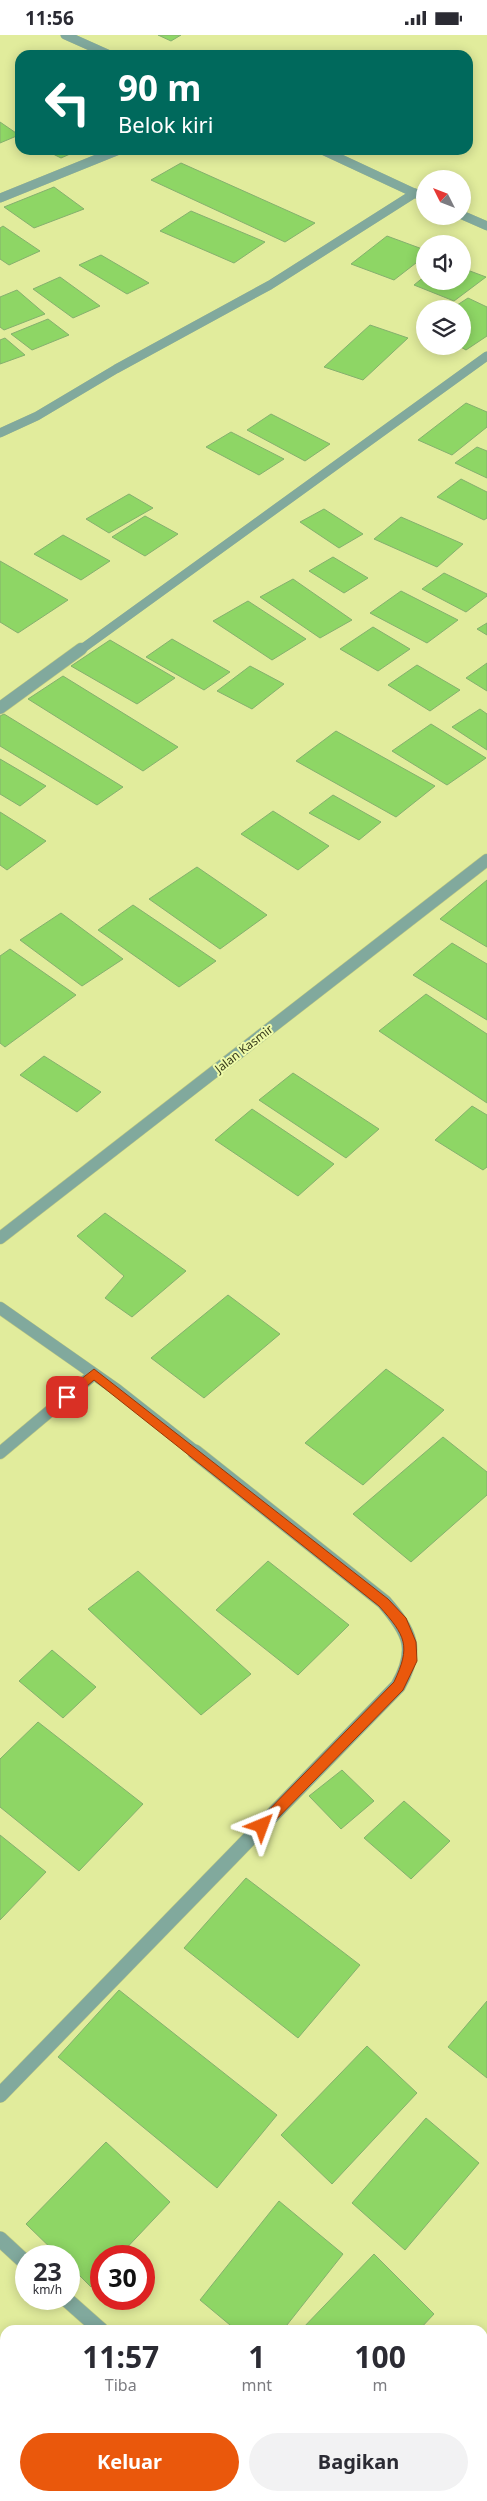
<!DOCTYPE html>
<html lang="id">
<style>
body{margin:0;font-family:"Noto Sans",sans-serif;background:#f2f2f3;color:#2b2b33;height:100vh;display:flex;flex-direction:column;font-size:19px;white-space:nowrap}
*{box-sizing:border-box;margin:0}
p{font-size:16px;color:#7c7c81}
.icon{flex:none;width:28px;height:28px;fill:none;stroke:currentColor;stroke-width:2;stroke-linecap:round;stroke-linejoin:round}
.map{position:relative;flex:1;overflow:hidden}
.details{position:absolute;left:0px;top:2290px;width:488px;height:176px;display:flex;flex-direction:column;background:#fff;border-radius:15px 15px 0 0;box-shadow:0 2px 12px #0003}
.details>*{flex:none}
.banner{position:absolute;left:15px;top:15px;width:458px;height:105px;border-radius:15px;box-shadow:0 2px 12px #0003;background:#00695c;color:#fff;overflow:hidden}
.needle{width:32px;rotate:312deg}
.buttons{position:absolute;left:416px;top:135px;display:grid;gap:10px}
.buttons a{display:grid;place-items:center;width:55px;height:55px;border-radius:50%;background:#fff;box-shadow:0 2px 12px #0003;font-size:25px}
.speed{position:absolute;left:15px;top:2210px;display:flex;gap:10px;font-size:25px;font-weight:700;text-align:center}
.speed>*{display:grid;place-content:center;width:65px;height:65px;border-radius:50%;background:#fff;box-shadow:0 2px 12px #0003;line-height:1}
.speed small{font-size:12px;font-weight:400}
.speed .limit{border:8px solid #d22;background:#fff;color:#111}
.pin{position:absolute;display:grid;place-items:center;width:42px;height:42px;color:#fff;margin:-21px;border-radius:10px;box-shadow:0 2px 8px #0006}
.me{position:absolute;width:55px;margin:-28px;rotate:44deg;stroke-linejoin:round;filter:drop-shadow(0 0 4px #0008)}
.turn{display:flex;align-items:center;gap:18px;height:105px;padding:0 20px;font-size:22px}
.turn .icon{width:65px;height:65px;stroke-width:2.5}
.turn b{display:block;font-size:35px;line-height:42px}
.eta{display:flex;justify-content:space-evenly;align-items:center;height:85px;text-align:center}
.eta b{font-size:30px;font-weight:700;line-height:35px}
.primary-button{display:flex;gap:10px;margin-top:auto;padding:10px 20px}
.primary-button a{flex:1;height:58px;border-radius:30px;background:#ea580c;color:#fff;font-size:20px;font-weight:700;line-height:58px;text-align:center}
.primary-button a+a{background:#f2f2f3;color:#2b2b33}
.status{display:flex;justify-content:space-between;align-items:center;height:35px;padding:0 25px;background:#fff;direction:ltr}
.status svg{height:14px;fill:currentColor}
.map>svg:first-child{display:block}
.building{fill:#8ed665;stroke:#85b06e}
.lines{fill:none;stroke-linecap:round;stroke-linejoin:round}
.minor-far2-casing{stroke:#bfc982;stroke-width:9}
.minor-far1-casing{stroke:#bfc982;stroke-width:13}
.minor-casing{stroke:#bfc982;stroke-width:16}
.tertiary-casing{stroke:#bfc982;stroke-width:9}
.minor-far2{stroke:#81a99d;stroke-width:9}
.minor-far1{stroke:#81a99d;stroke-width:12}
.minor{stroke:#81a99d;stroke-width:15}
.tertiary{stroke:#81a99d;stroke-width:9}
.route{fill:#ea580c;stroke:#983908}
.labels{text-anchor:middle;stroke-width:4;stroke-linejoin:round;paint-order:stroke}
.street-label{font-size:12px;fill:#383d1c;stroke:#eefaa9}
</style>
<div class="status"><b>11:56</b><svg viewBox="0 0 49 12"><path d="M0 12V9h3v3zM5 12V6h3v6zM10 12V3h3v9zM15 12V0h3v12zM26 1h20v11H26zM47 4h2v5h-2z"/></svg></div>
<div class="map">
<svg width="487" height="2466" viewBox="0 0 487 2466">
<rect width="100%" height="100%" fill="#e1ec9c"/>
<path class="building" d="M158,0H181L171,6Z
M0,87L19,100L0,108Z
M45,115H79L61,123Z
M181,128L315,188L285,207L151,145Z
M54,152L84,174L34,193L4,172Z
M191,176L265,207L234,228L160,196Z
M3,191L40,216L9,230L0,224V193Z
M387,201L425,215V221L394,245L351,229Z
M101,220L149,248L127,259L79,230Z
M462,233L486,242L454,266L414,250L425,241V246H462Z
M60,242L100,271L73,283L33,254Z
M17,255L45,279L4,295L0,292V262Z
M468,263L487,272V301L466,315L459,311H462V274H451Z
M48,284L69,300L32,315L11,299Z
M370,290L408,303L363,345L324,332Z
M5,303L25,320L0,329V305Z
M466,368L487,377V392L452,420L418,405Z
M271,379L330,409L305,426L247,395Z
M231,397L284,424L259,440L206,412Z
M477,412L487,416V443L455,428Z
M461,444L487,457V483L484,485L437,462Z
M129,459L153,473L109,498L86,484Z
M324,474L363,499L339,513L300,487Z
M145,481L178,499L145,521L112,502Z
M401,482L463,509L437,532L374,504Z
M63,500L110,526L81,545L34,519Z
M333,522L368,543L344,558L309,536Z
M0,526L68,565L18,598L0,587Z
M444,538L487,559V561L466,577L422,554Z
M293,544L352,585L320,603L260,562Z
M401,556L458,585L427,608L370,578Z
M248,566L306,604L272,625L213,586Z
M487,588V600L477,594Z
M373,592L410,614L378,636L340,614Z
M172,604L230,637L204,655L146,622Z
M110,605L175,643L137,669L71,631Z
M487,628V656L466,643Z
M417,630L460,655L430,676L388,650Z
M250,631L284,649L252,674L217,656Z
M63,641L178,712L143,736L28,664Z
M480,674L487,679V715L452,692Z
M4,679L123,752L97,770L0,711V681Z
M431,689L486,723L447,750L392,716Z
M336,696L435,751L396,782L296,726Z
M0,724L46,751L20,771L0,759Z
M333,760L381,787L359,805L309,778Z
M273,776L329,811L298,835L241,799Z
M0,777L46,806L7,835L0,830Z
M197,832L267,880L220,914L149,864Z
M487,845V912L440,884Z
M133,870L216,926L179,952L98,895Z
M61,878L123,924L82,951L20,905Z
M452,908L487,929V985L413,940Z
M10,914L76,960L5,1012L0,1008V921Z
M426,959L487,999V1068L379,996Z
M44,1021L101,1057L77,1077L20,1040Z
M293,1038L379,1094L346,1123L259,1065Z
M472,1071L487,1080V1132L483,1135L435,1105Z
M252,1074L334,1129L298,1161L215,1105Z
M105,1178L186,1236L132,1282L105,1263L124,1241L77,1201Z
M228,1260L280,1299L204,1363L151,1323Z
M386,1334L444,1375L363,1450L305,1408Z
M443,1402L487,1437V1460L411,1527L353,1479Z
M268,1526L349,1590L298,1640L216,1575Z
M138,1536L251,1639L201,1680L88,1574Z
M52,1615L96,1652L63,1683L19,1646Z
M38,1687L143,1769L79,1836L0,1772V1724Z
M342,1735L374,1766L341,1794L309,1761Z
M404,1766L450,1806L411,1844L364,1803Z
M0,1800L46,1837L0,1885Z
M246,1843L360,1930L298,2003L184,1913Z
M119,1955L277,2080L217,2153L58,2022Z
M487,1966V2043L448,2012Z
M367,2011L417,2058L332,2149L281,2100Z
M426,2083L479,2128L405,2215L352,2168Z
M106,2107L170,2167L119,2221H101V2240L91,2252L69,2230V2221H59L26,2189Z
M279,2166L343,2219L283,2295H236L200,2265Z
M374,2219L434,2279L419,2295H301Z
M487,2433V2466H461L465,2461H482V2439Z
M142,2461H268L272,2466H146Z"/>
<g class="lines">
<g class="minor-far2-casing">
<path id="minor-far2" d="M0,163L119,115
M0,398L37,381L116,334L270,250L415,158
M79,616L487,321"/>
</g>
<g class="minor-far1-casing">
<path id="minor-far1" d="M0,673L81,614
M0,1203L487,825
M0,1273L117,1355L197,1418
M0,1418L94,1339"/>
</g>
<g class="minor-casing">
<path id="minor" d="M0,2060L398,1651C419,1614 410,1597 384,1567L195,1417
M0,2204L26,2228
M66,2264L101,2295
M482,2327L487,2325"/>
</g>
<g class="tertiary-casing">
<path id="tertiary" d="M65,0L110,20
M322,115L425,163
M462,180L487,191"/>
</g>
<use href="#minor-far2" class="minor-far2"/>
<use href="#minor-far1" class="minor-far1"/>
<use href="#minor" class="minor"/>
<use href="#tertiary" class="tertiary"/>
</g>
<path class="route" d="M94,1334L388,1564L406,1583L416,1607L417,1626L403,1655L266,1795L262,1797L257,1795L255,1791L257,1787L394,1647C411,1611 406,1601 379,1571L94,1345L71,1365H63V1358Z"/>
<g class="labels">
<g class="street-label">
<text transform="translate(244 1014) rotate(-38)" y="4">Jalan Kasmir</text>
</g>
</g>
</svg>
<div class="buttons">
<a><svg class="needle" viewBox="-14 -14 28 28"><path d="M0-13l5 13h-10z" fill="#e53935"/><path d="M0 13l5-13h-10z" fill="#7c7c81"/></svg></a>
<a><svg class="icon" aria-label="sound" viewBox="0 0 24 24"><path d="M4 9h4l5-4v14l-5-4H4zM17 9q2 3 0 6"/></svg></a>
<a><svg class="icon" aria-label="layers" viewBox="0 0 24 24"><path d="M12 4l9 5-9 5-9-5zM3 14l9 5 9-5"/></svg></a>
</div>
<div class="speed"><div>23<small>km/h</small></div><div class="limit">30</div></div>
<div class="pin" style="left:67px;top:1362px;background:#d93025"><svg class="icon" aria-label="arrive" viewBox="0 0 24 24"><path d="M6 21V4h12l-3 4 3 4H6"/></svg></div>
<svg class="me" style="left:262px;top:1791px" viewBox="-20 -20 40 40"><path d="M0-17L14 15 0 8-14 15z" fill="#ea580c" stroke="#fff" stroke-width="4"/></svg>
<div class="banner">
<div class="turn"><svg class="icon" aria-label="left" viewBox="0 0 24 24"><path d="M17 20v-9H6M10 6l-5 5 5 5"/></svg><div><b>90 m</b>Belok kiri</div></div>
</div>
<section class="details">
<div class="eta">
<div><b>11:57</b><p>Tiba</p></div>
<div><b>1</b><p>mnt</p></div>
<div><b>100</b><p>m</p></div>
</div>
<div class="primary-button"><a>Keluar</a><a>Bagikan</a></div>
</section>
</div>
